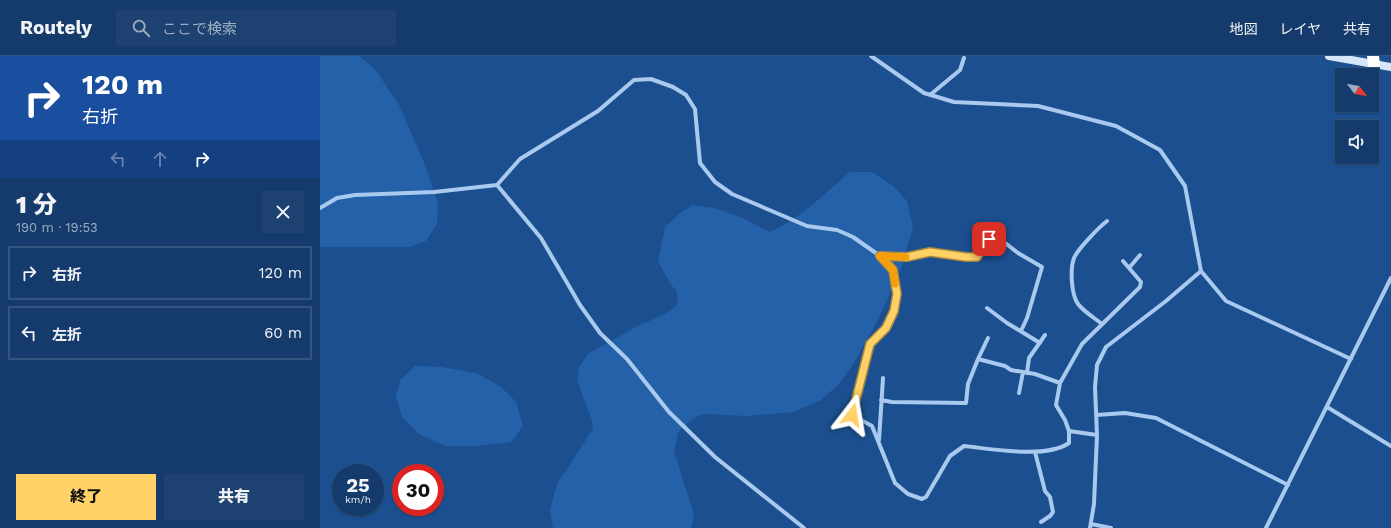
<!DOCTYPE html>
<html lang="ja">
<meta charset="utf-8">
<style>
body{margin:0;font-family:"Work Sans","Noto Sans JP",sans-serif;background:#1d4271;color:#f1f3f6;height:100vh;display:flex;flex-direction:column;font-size:15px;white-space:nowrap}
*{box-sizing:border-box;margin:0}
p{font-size:13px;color:#9dadc1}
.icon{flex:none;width:22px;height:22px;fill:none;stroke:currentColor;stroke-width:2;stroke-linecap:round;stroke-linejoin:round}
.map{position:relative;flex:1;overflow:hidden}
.sheet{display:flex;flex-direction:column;background:#143b6b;width:320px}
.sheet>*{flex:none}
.guide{background:#1a4fa0;color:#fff;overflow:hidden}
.needle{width:26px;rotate:121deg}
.controls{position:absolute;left:1015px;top:12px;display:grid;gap:8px}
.controls a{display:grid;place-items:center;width:44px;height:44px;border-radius:0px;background:#143b6b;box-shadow:0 1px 3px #0004,0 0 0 1px #33557e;font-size:20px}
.speed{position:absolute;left:12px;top:408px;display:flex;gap:8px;font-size:20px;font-weight:700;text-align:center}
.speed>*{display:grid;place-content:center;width:52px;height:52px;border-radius:50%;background:#143b6b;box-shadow:0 1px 3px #0004,0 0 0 1px #33557e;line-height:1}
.speed small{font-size:10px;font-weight:400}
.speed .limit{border:6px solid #d22;background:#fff;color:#111}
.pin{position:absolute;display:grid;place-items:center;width:34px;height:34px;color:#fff;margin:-17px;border-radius:8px;box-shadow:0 2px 6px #0006}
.me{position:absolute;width:44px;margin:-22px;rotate:14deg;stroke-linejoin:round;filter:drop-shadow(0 0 3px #0008)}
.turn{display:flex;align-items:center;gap:14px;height:84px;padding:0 16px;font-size:18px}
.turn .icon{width:52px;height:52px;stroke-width:2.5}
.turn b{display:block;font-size:28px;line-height:34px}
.lanes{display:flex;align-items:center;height:38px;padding:0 16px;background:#0003;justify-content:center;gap:20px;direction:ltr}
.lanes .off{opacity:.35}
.round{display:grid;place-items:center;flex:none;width:42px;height:42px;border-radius:0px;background:#1d4271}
.headline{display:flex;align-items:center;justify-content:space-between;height:68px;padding:0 16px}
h1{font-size:24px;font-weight:800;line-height:30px}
.primary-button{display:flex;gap:8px;margin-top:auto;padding:8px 16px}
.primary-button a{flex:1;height:46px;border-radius:0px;background:#ffd166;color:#111;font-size:16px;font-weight:800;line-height:46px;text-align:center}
.primary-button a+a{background:#1d4271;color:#f1f3f6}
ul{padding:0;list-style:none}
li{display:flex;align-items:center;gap:12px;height:54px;margin:0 8px 6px;padding:0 8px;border:2px solid #33557e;border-radius:0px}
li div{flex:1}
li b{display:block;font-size:15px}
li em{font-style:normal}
header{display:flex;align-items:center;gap:24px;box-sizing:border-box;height:56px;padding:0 20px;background:#143b6b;border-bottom:1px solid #33557e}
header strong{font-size:19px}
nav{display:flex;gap:22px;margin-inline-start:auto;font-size:14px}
.search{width:280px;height:36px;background:#1d4271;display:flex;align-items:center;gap:10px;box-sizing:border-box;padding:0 14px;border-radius:0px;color:#9dadc1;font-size:15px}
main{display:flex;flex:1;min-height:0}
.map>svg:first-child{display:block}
.green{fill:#2461a8}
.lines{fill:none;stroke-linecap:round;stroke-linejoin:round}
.street{stroke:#a9c9ee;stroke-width:4}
.secondary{stroke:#d6e6fa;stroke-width:8}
.highway{stroke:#fff;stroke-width:12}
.route-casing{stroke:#a68842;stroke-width:10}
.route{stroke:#ffd166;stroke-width:7}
.slow{stroke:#f59e0b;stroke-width:7}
</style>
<header>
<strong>Routely</strong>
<div class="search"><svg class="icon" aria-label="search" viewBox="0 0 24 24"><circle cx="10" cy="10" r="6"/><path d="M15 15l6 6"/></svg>ここで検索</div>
<nav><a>地図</a><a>レイヤ</a><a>共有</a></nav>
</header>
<main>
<section class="sheet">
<div class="guide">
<div class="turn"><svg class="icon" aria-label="right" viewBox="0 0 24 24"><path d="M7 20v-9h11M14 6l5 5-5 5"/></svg><div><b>120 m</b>右折</div></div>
<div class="lanes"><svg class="icon off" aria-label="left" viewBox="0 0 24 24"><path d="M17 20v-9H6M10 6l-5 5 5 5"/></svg><svg class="icon off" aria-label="ahead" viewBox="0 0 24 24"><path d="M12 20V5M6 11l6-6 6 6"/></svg><svg class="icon" aria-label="right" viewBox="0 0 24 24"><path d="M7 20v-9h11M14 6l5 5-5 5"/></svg></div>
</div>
<div class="headline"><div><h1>1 分</h1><p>190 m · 19:53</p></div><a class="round"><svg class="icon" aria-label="close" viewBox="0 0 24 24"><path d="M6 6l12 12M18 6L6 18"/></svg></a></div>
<ul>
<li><svg class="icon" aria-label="right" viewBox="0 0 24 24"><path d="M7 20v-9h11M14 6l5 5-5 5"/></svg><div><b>右折</b></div><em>120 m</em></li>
<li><svg class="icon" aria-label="left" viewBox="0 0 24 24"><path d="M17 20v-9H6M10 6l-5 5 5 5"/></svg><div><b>左折</b></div><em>60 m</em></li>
</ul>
<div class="primary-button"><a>終了</a><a>共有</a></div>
</section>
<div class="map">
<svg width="1071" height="472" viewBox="0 0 1071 472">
<rect width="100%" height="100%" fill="#1b4f8f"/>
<path class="green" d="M0,0H39L55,13L79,49L105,109L118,147L117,168L106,185L90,191H0Z
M530,116H552L573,130L587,145L593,172L581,213L557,266L532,310L519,328L501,344L474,356L426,360L383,358L372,363L358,376L354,395L374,459L371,472H233L230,454L237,428L273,373L272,365L257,324L259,311L269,297L318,270L343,259L356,250L358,243L356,234L351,229L338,205L345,171L359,158L373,149L395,152L425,163L450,176C480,163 505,137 530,116Z
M95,310L122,311L156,317L180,330L196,346L203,370L191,386L159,390H125L99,378L82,361L76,341L80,324Z"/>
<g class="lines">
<path class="street" d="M551,0L604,37L634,46L718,50L796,70L840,94L865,130L881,215L906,245L1031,303
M610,39L640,14L644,2
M177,129L221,182L260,249L280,277L307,303L349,356L395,401L484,472
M0,152L17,142L35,139L114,136L177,129L200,103L278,55L314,24L331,23L353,31L366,39L375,53L380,107L395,126L412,138L487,170L517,174L533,181L560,200L573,214L577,238L574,255L566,272L549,288L532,359L552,370L575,427L588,438L602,443L606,441L630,400L644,390C672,393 726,403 749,387V375L777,379
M561,200L587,201L610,196L646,201H657L669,183L675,179L698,197L722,211L707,262L701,275
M809,212L820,199
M667,252L687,267L720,287
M782,268C776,263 763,255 758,248C751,238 750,213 754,202C758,193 779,171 787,165
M668,282L658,303L685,310L691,314L715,318L740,327
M707,317L709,302L725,279
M699,337L703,316
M561,344L572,346L646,347L648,328L658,303
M1007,351L1071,390
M776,359L805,357L836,362L968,429
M749,375L745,364L736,349L740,327L762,288L820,231L821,226L803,205
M559,384L563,322
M715,396L725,435L730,441L733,456L730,460L721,466
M771,468L791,472
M770,472L774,448L777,379L775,331L777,309L786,291L846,245L881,215
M946,472L1071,222"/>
<path class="secondary" d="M1009,0L1071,11"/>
<path class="highway" d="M1053,0L1054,8"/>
</g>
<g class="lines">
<g class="route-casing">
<path id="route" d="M532,359L550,288L566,272L574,255L577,238L573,214L560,200L587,201L610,196L646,201H657L669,183"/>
</g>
<use href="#route" class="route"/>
<path class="slow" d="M575,228L573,214L560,200L586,201"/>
</g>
</svg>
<div class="controls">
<a><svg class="needle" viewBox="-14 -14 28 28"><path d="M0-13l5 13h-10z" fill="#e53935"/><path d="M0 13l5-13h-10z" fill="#9dadc1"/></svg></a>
<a><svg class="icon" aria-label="sound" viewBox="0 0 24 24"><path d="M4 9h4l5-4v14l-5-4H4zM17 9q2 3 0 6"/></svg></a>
</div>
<div class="speed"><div>25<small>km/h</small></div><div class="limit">30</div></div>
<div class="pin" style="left:669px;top:183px;background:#d93025"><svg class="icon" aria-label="arrive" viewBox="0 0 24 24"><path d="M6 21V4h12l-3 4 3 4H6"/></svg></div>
<svg class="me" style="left:532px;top:359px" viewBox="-20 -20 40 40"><path d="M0-17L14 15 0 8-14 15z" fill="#ffd166" stroke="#fff" stroke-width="4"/></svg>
</div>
</main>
